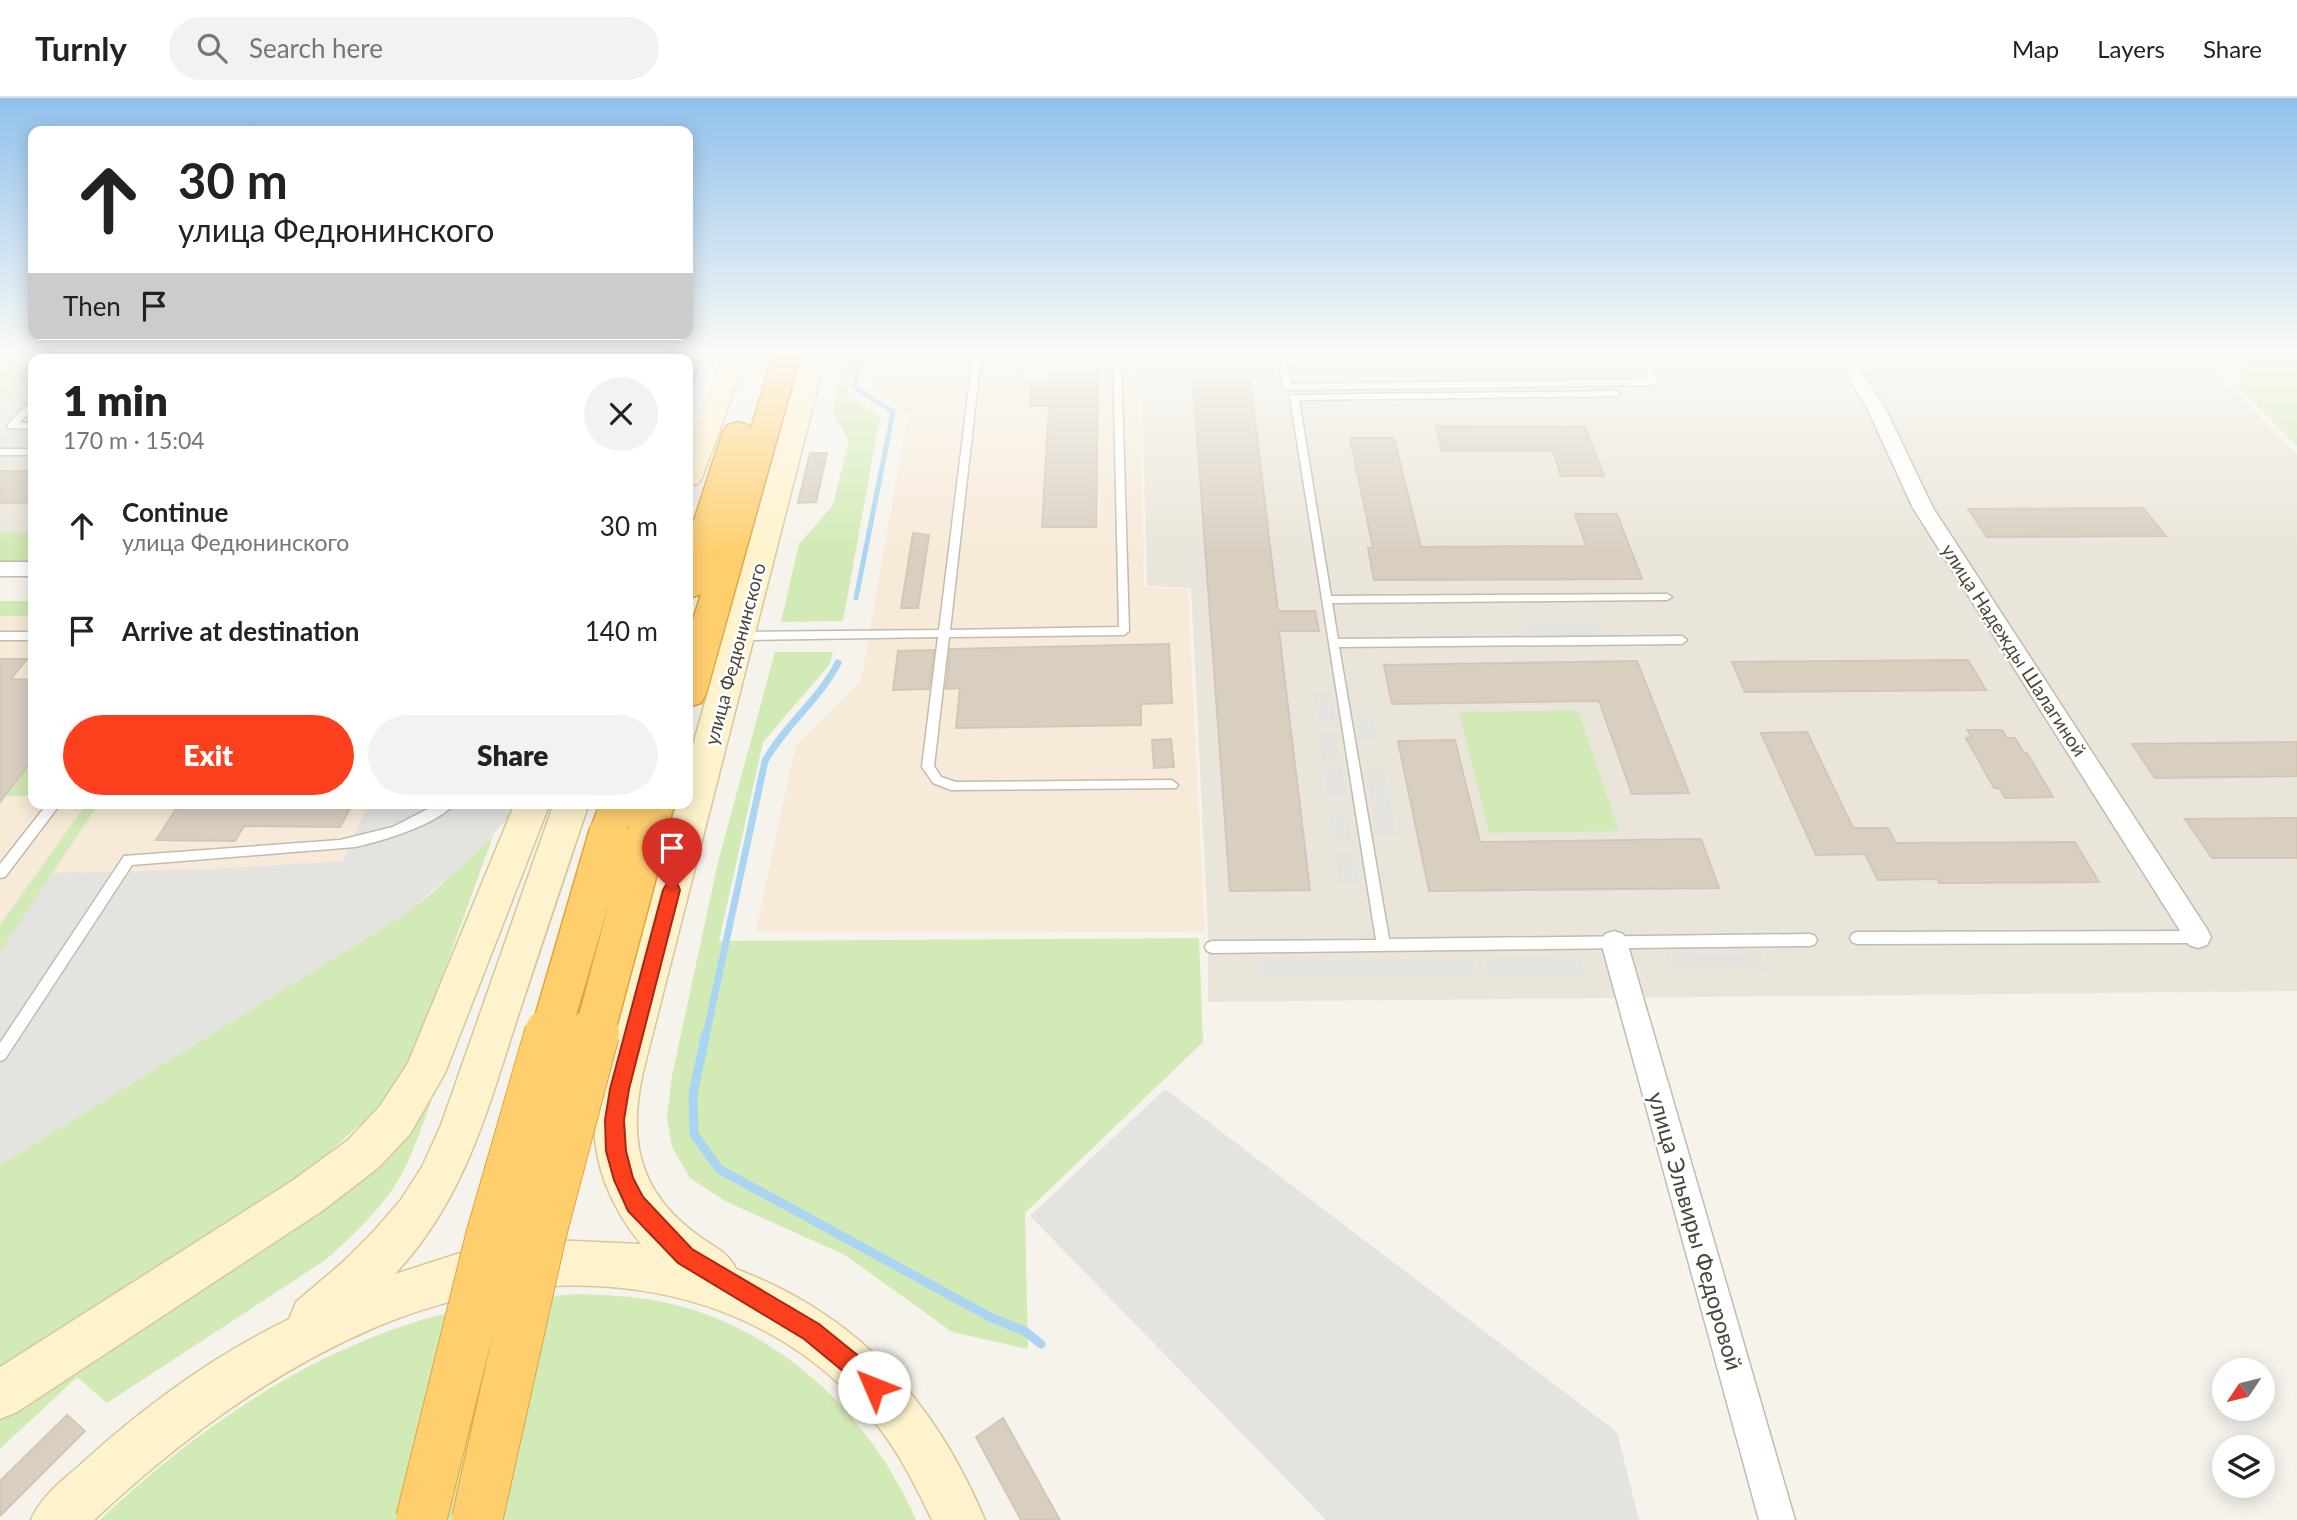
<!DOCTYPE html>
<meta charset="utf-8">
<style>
body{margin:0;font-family:Lato,sans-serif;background:#f2f2f2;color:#222;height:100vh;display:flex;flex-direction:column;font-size:26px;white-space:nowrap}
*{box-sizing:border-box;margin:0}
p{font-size:23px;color:#767676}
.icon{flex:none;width:38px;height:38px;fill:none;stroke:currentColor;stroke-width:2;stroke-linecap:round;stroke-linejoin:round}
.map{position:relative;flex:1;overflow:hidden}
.side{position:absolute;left:28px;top:256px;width:665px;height:455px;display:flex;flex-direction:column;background:#fff;border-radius:14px;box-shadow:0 4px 18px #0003}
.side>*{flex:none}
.guide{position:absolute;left:28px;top:28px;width:665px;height:214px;border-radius:14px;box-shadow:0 4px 18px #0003;background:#fff;color:#222;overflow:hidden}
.needle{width:46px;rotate:235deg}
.controls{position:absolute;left:2212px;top:1260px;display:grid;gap:14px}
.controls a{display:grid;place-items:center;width:63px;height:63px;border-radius:50%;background:#fff;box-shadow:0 4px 18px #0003;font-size:35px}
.pin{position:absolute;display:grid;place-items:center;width:60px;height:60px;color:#fff;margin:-72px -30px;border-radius:50% 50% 50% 0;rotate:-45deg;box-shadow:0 0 7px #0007}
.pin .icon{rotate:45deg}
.me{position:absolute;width:77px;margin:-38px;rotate:314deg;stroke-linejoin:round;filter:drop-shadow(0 0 5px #0008)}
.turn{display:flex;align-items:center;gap:24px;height:147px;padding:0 35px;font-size:32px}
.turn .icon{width:91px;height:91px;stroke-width:2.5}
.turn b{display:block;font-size:49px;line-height:60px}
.then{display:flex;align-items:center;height:66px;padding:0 35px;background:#0003;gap:14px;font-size:26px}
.round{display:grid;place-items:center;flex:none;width:74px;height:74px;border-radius:37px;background:#f2f2f2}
.headline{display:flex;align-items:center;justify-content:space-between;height:119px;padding:0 35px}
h1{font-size:42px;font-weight:800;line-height:52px}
.button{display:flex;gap:14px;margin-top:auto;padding:14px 35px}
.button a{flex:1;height:80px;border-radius:42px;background:#fc3f1d;color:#fff;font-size:28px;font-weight:800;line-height:80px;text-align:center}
.button a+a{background:#f2f2f2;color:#222}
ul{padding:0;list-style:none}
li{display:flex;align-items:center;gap:21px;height:105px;padding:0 35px}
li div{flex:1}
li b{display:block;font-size:26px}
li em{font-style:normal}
header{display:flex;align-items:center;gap:42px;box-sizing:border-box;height:98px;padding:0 35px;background:#fff;border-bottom:2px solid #e0e0e0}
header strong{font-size:33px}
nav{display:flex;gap:38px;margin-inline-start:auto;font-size:24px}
.search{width:490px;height:63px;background:#f2f2f2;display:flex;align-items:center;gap:18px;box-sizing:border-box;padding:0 24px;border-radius:38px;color:#767676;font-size:26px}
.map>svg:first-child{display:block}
.residential{fill:#eae5da}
.commercial{fill:#f7ead8}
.green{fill:#d2eab5}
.parking{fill:#e5e3e0}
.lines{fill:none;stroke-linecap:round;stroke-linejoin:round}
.stream-far2{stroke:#a9d4f2;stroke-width:5}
.stream-far1{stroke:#a9d4f2;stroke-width:7}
.stream{stroke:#a9d4f2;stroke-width:9}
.building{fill:#d8cfc1;stroke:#d3c7b4;stroke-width:2}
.lane-casing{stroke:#c2bbae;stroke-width:3}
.street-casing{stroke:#c2bbae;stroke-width:3}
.secondary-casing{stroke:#d6c79b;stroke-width:3}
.highway-casing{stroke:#e0a43c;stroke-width:3}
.lane{fill:#fff;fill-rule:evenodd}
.street{fill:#fff;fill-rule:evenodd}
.secondary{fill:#fff3cd;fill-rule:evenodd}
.highway{fill:#ffcf6e;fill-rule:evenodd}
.highway-bridge-far1-casing{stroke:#e0a43c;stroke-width:42;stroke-linecap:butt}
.highway-bridge-casing{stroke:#e0a43c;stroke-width:52;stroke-linecap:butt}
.highway-bridge-far1{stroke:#ffcf6e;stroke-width:39}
.highway-bridge{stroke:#ffcf6e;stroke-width:50}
.route{fill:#fc3f1d;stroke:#a42913;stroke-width:2}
.labels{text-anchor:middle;stroke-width:5;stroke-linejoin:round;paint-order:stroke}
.street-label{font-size:19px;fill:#4b4439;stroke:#fff}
.near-street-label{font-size:23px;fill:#4b4439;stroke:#fff}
</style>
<header>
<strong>Turnly</strong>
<div class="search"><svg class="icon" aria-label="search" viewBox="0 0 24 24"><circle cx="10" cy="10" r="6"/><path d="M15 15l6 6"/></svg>Search here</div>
<nav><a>Map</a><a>Layers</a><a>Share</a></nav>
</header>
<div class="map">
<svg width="2297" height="1422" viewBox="0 0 2297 1422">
<rect width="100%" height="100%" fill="#f6f3ec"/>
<path class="residential" d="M0,257H347L345,261H33V466H0Z
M1141,257H2198L2297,356V893L1208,904V835L1191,490L1147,488Z"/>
<path class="commercial" d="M397,257H700L688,289V261H395Z
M878,257H1140L1144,489L1188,491L1205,834L756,833L795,649L861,583L908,315L872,288Z
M0,507H33V705H516L493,738L470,761L0,1067Z"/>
<path class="green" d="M845,257H856L847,298L880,318L843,523L781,524L799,446L833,407L849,343L833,314Z
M2254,257H2297V348L2236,287Z
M0,276H33L0,311Z
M0,435H33V464L0,465Z
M0,503H33V518H0Z
M775,554H833L830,566L763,644L719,843L1199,840L1203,944L1025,1115L1028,1251L952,1234L845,1157L725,1103L690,1080L672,1049L667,1019L672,978L718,764Z
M1578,612L1619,733L1489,735L1459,614Z
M33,661V692L29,698H5Z
M87,705H99L0,854V827Z
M493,738L413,959L375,1013L300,1080L0,1269V1067L402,818L434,793Z
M432,1001C424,1023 416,1046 406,1068C388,1105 355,1136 324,1163L107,1305L77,1279L0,1351V1317L395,1040Z
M579,1196C603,1197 628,1198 653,1202C772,1223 869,1313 916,1422H100C188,1338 295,1262 412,1225C466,1208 522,1199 579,1196Z"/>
<path class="parking" d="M33,281V305L12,328H33V361H0V340L11,329L0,328V315Z
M1599,526L1602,537H1525L1522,527Z
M1314,595H1331L1335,622H1318Z
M1355,616H1372L1377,643H1359Z
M1318,634H1336L1340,661L1322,662Z
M1324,670H1342L1346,699L1328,700Z
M1366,671H1384L1396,737H1377Z
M369,705H516L509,719L470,761L402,818L0,1067V854L52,775L217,771L343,763Z
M1329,712H1347L1351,742L1333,743Z
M1335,753H1354L1359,786H1340Z
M1761,855L1767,872H1671L1665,856Z
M1580,860L1585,878H1488L1485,861Z
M1473,861L1477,877L1260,879L1259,863Z
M1165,991L1617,1334L1639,1422H1326L1030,1118Z"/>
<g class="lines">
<path class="stream-far2" d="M856,500L893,314L854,289L861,257"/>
<path class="stream-far1" d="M706,937L765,663C785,627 819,602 838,565"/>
<path class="stream" d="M706,935L693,996L694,1036L719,1071L990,1219L1026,1234L1041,1246"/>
</g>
<path class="building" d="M1050,271H1098L1096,429H1042L1049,308H1030L1032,285H1049Z
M1250,282L1278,513H1315L1319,533H1279L1310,792L1230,793L1193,283Z
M1436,328L1585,329L1604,378H1561L1553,353H1442Z
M1350,340H1394L1421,449L1586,448L1575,416H1617L1642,481L1374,482L1368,450H1373Z
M810,355H827L816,404L798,405Z
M0,373H33V405H0Z
M2143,410L2166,438L1987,439L1968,411Z
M913,435L929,437L918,510H901Z
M1169,546L1172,605L1141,606V627L956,630L960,590L946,591L950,551Z
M934,552L929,591L893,592L898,553Z
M0,561H27L11,581L33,582V661L0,704Z
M1968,562L1986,592L1745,594L1732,564Z
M1637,563L1689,695L1632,696L1599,603L1392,606L1384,567Z
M1967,632H2002L2007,640H2015L2024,655H2027L2053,699L2005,700L1999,690H1994L1979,663L1966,640L1972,639Z
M1807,634L1853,730H1888L1896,745L2075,744L2099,784L1939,785L1937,781L1878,782L1865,756L1816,757L1761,635Z
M1171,641L1174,669L1154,670L1152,642Z
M1455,642L1480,744L1701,741L1719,790L1429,793L1398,643Z
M2297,644V678L2155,680L2132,646Z
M180,705H353L340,729L244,728L235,743L156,742Z
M2297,720V760H2212L2185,721Z
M67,1317L85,1333L0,1418V1383Z
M1003,1320L1060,1422H1021L976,1339Z"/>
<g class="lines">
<g class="lane-casing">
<path id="lane" d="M155,257H233L234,259L233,261H73L77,258Z
M973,257H981L950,532L1119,529L1113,257H1121L1129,533L1124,537L949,539L934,668L941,679L956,684L1172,682L1178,687L1176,690L951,692L933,685L922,669L938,539L741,542L736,538L741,534L939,532Z
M1277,257H1285L1291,286L1648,281L1637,257H1645L1658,284L1654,287L1287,292L1283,289Z
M33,258L37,261H33V264L0,265V259Z
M1616,293L1619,294V298L1299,302L1331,498L1667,496L1672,499L1667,502L1332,505L1338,541L1682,538L1687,542L1682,546L1339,549L1389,841L1810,836L1815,838L1817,842L1815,846L1810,848L1212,855L1207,853L1205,849L1207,845L1212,843L1376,842L1290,299L1291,297Z
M33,303V311L19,325H33V331L8,330V326L30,304Z
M0,351H33V357H0Z
M0,534H33V542H0Z
M48,705H61L5,779L0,780V766Z
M439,705H455C437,727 382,743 355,749L132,767L5,961L0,963V945L124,758L340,742L393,729Z
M2198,833L2203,835L2205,839L2203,843L2198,845L1857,846L1852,844L1850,840L1852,836L1857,834Z"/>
</g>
<g class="street-casing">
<path id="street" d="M356,257H373L372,261H354Z
M703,257H721L711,288V340L702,346L693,340V288Z
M1835,257H1852L1886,312L1933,410L2207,831L2211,839L2207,847L2198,850L2189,847L1913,410L1868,312Z
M0,464H33V478H0Z
M1614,833L1623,836L1627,844L1795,1422H1759L1601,844L1605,836Z"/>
</g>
<g class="secondary-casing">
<path id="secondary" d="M723,257H747L702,380L698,386L688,388V346Z
M802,257H826L643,974C628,1041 638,1093 696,1136C710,1147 729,1154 736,1171C858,1217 935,1303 985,1422H932C915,1387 898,1352 873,1322C751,1173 545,1157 376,1229C270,1274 178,1344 94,1422H31C41,1398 61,1384 81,1366C142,1310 213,1258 289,1221L296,1204L343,1164L373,1134L400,1103L422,1069L441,1027L554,705H589C565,776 541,847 518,918C487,1013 465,1101 395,1176L460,1155L552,1142L641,1146C605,1102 587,1050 597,993L677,705H688V665Z
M515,705H550L445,975L410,1036L378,1070L322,1113L17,1314L0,1321V1269L292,1083L348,1042L380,1008L408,965Z"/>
</g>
<g class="highway-casing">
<path id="highway" d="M773,257H800L706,596L701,605L688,609V538L701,496L688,501V441L723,333L728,327L738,324L748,327L751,331Z
M600,705H675L662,745L648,749L634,745L629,734L623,746L609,750L595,746L589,735Z"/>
</g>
<use href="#lane" class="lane"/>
<use href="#street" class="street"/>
<use href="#secondary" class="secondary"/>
<use href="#highway" class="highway"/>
<g class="highway-bridge-far1-casing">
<path id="highway-bridge-far1" d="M550,937L609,735
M594,937L648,734"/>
</g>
<g class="highway-bridge-casing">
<path id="highway-bridge" d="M421,1422L491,1139L550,935
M477,1422L541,1135L594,935"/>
</g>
<use href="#highway-bridge-far1" class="highway-bridge-far1"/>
<use href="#highway-bridge" class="highway-bridge"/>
</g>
<linearGradient id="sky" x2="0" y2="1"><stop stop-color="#8fc1ec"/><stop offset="0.56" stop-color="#fbfaf6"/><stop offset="1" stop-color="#fbfaf6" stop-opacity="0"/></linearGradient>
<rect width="2297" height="456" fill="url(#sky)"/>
<path class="route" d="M672,785L678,787L680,792L629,991L624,1022L626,1053L633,1080L643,1099L692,1151L819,1226L866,1264L882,1281L885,1289L882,1296L874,1299L866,1296L850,1279L804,1241L678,1165L628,1113L614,1082L606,1053L605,1022L610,991L663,792L666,787Z"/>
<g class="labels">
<g class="street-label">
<text transform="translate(2014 552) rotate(57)" y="7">улица Надежды Шалагиной</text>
<text transform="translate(735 556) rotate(-75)" y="7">улица Федюнинского</text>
</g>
<g class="near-street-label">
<text transform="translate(1695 1133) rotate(74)" y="8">улица Эльвиры Федоровой</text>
</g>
</g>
</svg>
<div class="controls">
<a><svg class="needle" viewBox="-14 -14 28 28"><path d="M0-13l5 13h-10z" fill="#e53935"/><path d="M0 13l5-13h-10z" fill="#767676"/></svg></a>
<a><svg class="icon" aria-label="layers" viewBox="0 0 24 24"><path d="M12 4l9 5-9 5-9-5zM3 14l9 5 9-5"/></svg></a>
</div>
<div class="pin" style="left:672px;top:792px;background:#d93025"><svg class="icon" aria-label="arrive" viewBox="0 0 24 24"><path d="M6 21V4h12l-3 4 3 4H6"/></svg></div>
<svg class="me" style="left:874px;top:1289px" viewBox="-20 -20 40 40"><circle r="19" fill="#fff"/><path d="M0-13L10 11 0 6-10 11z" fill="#fc3f1d"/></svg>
<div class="guide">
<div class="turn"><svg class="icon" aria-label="ahead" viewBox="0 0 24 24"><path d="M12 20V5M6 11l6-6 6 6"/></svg><div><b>30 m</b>улица Федюнинского</div></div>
<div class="then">Then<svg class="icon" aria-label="arrive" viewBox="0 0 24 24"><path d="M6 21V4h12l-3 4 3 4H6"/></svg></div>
</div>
<section class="side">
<div class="headline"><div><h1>1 min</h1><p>170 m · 15:04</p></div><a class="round"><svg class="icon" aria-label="close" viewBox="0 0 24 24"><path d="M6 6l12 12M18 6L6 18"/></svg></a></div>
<ul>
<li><svg class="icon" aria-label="ahead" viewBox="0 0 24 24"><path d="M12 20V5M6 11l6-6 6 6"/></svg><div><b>Continue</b><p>улица Федюнинского</p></div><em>30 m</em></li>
<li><svg class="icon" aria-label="arrive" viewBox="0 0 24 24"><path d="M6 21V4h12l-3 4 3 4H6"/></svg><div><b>Arrive at destination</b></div><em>140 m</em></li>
</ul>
<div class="button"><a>Exit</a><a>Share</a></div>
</section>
</div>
